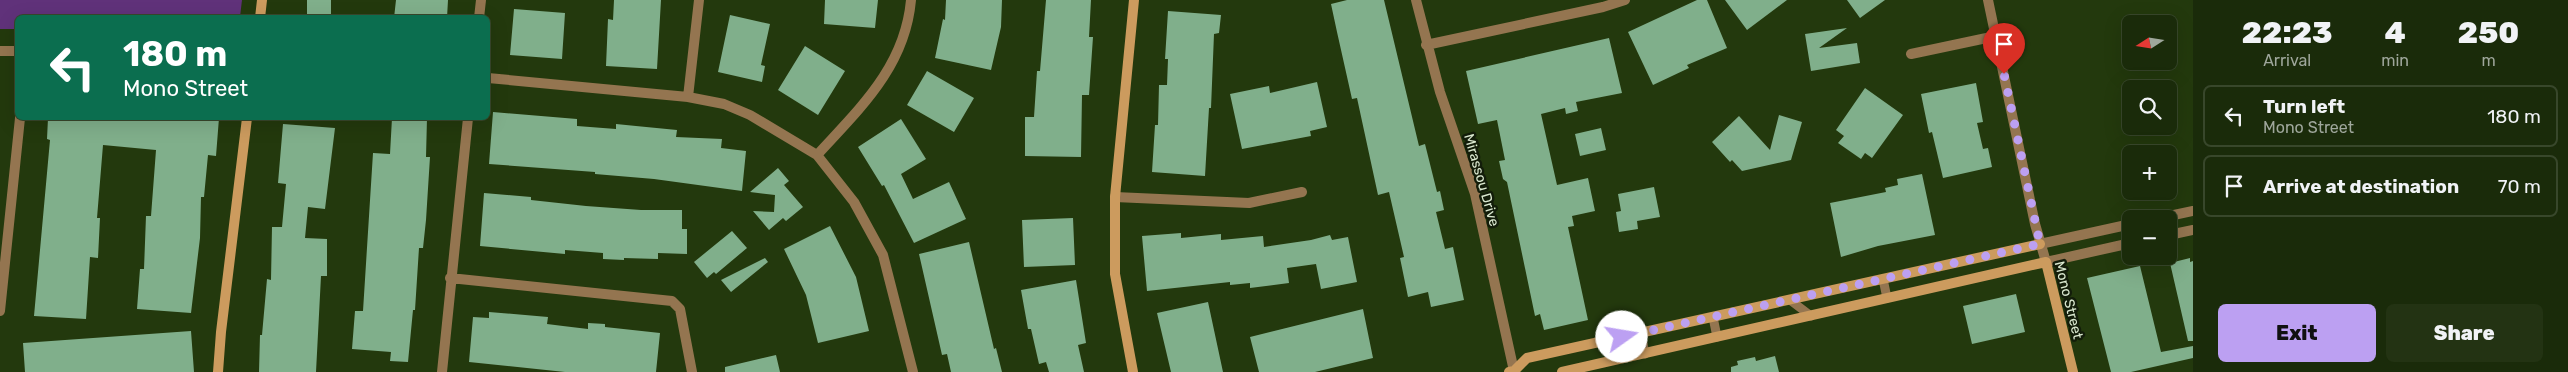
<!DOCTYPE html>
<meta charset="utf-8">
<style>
body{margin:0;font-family:Rubik,sans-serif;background:#233313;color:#f1f3f6;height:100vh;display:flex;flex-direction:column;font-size:19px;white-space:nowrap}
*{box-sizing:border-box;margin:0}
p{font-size:16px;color:#9fa79c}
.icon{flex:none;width:28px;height:28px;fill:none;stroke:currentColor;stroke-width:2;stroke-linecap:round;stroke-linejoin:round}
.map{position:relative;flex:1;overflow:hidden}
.drawer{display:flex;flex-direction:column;background:#1a2b0a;width:375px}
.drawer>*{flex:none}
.banner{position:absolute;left:15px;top:15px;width:475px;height:105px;border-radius:8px;box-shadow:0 5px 20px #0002,0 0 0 1px #38472b;background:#0b6e4f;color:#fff;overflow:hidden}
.needle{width:32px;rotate:258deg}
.buttons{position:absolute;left:2122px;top:15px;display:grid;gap:10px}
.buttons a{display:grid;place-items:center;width:55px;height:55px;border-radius:8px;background:#1a2b0a;box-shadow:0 5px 20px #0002,0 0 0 1px #38472b;font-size:25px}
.pin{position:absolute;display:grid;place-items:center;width:42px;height:42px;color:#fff;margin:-51px -21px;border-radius:50% 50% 50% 0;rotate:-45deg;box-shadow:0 0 5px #0007}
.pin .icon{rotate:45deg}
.me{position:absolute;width:55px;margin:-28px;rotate:77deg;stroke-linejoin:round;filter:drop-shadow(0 0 4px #0008)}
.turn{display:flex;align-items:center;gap:18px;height:105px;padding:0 25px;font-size:22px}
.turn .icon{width:65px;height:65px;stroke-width:2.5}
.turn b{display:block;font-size:35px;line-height:42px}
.eta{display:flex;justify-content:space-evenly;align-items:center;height:85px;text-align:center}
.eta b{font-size:30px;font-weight:800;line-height:35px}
.cta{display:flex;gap:10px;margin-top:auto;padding:10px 25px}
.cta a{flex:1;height:58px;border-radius:8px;background:#bca0f2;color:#111;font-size:20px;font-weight:800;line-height:58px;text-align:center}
.cta a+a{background:#233313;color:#f1f3f6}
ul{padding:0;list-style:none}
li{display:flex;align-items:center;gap:15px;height:62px;margin:0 10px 8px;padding:0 15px;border:2px solid #38472b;border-radius:8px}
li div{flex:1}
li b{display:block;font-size:19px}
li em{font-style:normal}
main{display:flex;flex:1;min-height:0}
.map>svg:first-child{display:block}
.green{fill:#60327a}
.building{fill:#80af8b}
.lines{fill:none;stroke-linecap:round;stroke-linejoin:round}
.lane{stroke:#947550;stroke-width:9}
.street{stroke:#947550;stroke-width:10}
.secondary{stroke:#cc9b5e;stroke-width:10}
.route{stroke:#bca0f2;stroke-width:9;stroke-dasharray:0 16.2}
.labels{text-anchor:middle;stroke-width:5;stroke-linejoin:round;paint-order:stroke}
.street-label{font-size:14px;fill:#dbe9d0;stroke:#131d0a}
</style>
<main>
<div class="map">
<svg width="2193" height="372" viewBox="0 0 2193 372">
<rect width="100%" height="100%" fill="#23390d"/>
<path class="green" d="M0,0H242L240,17L18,18L17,29H0Z"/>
<path class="building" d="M307,0H331V18H307Z
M396,0H448L447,18H394Z
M614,0H661L657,69L606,66L608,19L613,20Z
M825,0H878L875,28L824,24Z
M946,0H1002L1001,27L991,70L935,58L943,19L945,20Z
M1046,0H1091L1089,37H1093L1089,95H1082L1081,157L1025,156V117H1034L1037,71H1040Z
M1347,0H1384L1419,146L1425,144L1437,192L1440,191L1444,210L1436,212L1445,249L1453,247L1464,300L1431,307L1428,292L1408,297L1400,258L1404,257L1389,192L1378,195L1357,98L1352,99L1337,32L1331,4Z
M1697,0H1707L1727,48L1687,65L1689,68L1653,85L1628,32Z
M1725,0H1787L1747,30Z
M1847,0H1885L1860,18Z
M514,9L565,13L562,59L510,55Z
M1168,11L1221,15L1219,33L1214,34L1211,108H1209L1205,176L1152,172L1155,125H1158L1159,85H1167L1168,59H1165Z
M730,15L770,24L761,65L765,66L762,82L718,72Z
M1847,28L1819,48L1857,43L1860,63L1811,71L1805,34Z
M1609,38L1622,93L1576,102L1578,111L1566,114L1565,108L1541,114L1557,185L1588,178L1595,211L1572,216L1574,226L1568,227L1588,320L1544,330L1540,314L1535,316L1507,182L1503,179L1499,161L1505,160L1497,120L1478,124L1466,71Z
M805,46L845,71L818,115L778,90Z
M927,71L974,98L954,132L907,105Z
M1317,82L1327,127L1310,131L1311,136L1242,149L1230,94L1269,86L1270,93Z
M1976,83L1983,122L1977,123L1983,149L1988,148L1992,167L1943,178L1932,132L1929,133L1921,94Z
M1865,88L1903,115L1872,158L1865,153L1861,159L1838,143L1844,136L1836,130Z
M493,112L577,119V126L616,129V124L636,126L677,130L676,137L722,139L721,148L746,151L742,191L654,179L595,174V172L489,164Z
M1779,115L1802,122L1791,160L1742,171L1732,160L1730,162L1712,142L1739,116L1770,150Z
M48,118H219L216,156L208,155L204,197H201L200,238L191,313L137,309L140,269H144L146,216H151L156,150L103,145L97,218H100L98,258L90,257L86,319L34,316L50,140L47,139Z
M392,118H427L426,157H430L426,220L423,248H419L415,310H413L408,362L390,361L391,352L352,349L355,311H363L373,153L390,154Z
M901,119L926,159L901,174L913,199L949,182L966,219L914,243L884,185L882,186L858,147Z
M283,124L335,128L325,209L308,207L305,238L327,239V276H321L316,372H259L260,335H262L267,279L271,280L272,227H282L286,184L278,183Z
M1601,128L1606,150L1580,156L1575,134Z
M778,168L789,181L784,185L803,207L786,221L783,218L769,230L753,211L774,212L775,195L750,192Z
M1922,174L1935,235L1878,246L1841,257L1830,203L1886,192L1885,188L1898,185L1897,179Z
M1654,187L1660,217L1637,221L1638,229L1619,232L1616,212L1621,211L1618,194Z
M484,193L531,197V200L586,206L641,210H682V229H687V254L658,253V259L624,258V260L603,259V253L565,250V254L480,246Z
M1073,218L1075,265L1024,267L1022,220Z
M830,226L856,277L869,331L818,343L806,295L784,249Z
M732,231L747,248L716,274L714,272L707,278L694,262Z
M1181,233V238L1221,234V240L1263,236L1264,247L1311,240L1330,235L1332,240L1348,237L1357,282L1321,289L1316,264L1287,268L1289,283L1250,288V283L1230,285V282L1147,291L1142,236Z
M969,242L994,349L996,348L1002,372H951L947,354L942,355L919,254Z
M765,258L768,262L731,292L721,280Z
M2190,258V262L2193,261V341H2188L2170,263Z
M2140,266L2161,352L2193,346V358L2131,372H2111L2087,278Z
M1076,280L1086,343L1078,345L1084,372H1049L1046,362L1039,364L1031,329H1028L1021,290Z
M2016,294L2025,332L1972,344L1963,306Z
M1208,302L1223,372H1171L1157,313Z
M1363,309L1373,358L1315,372H1259L1250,337Z
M489,312L548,317L547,324L563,326L588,329V323L605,324V327L660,333L656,372H565L469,362L473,317L489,318Z
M191,331L194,372H25L23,343Z
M776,355L780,372H725V367Z
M1775,356L1779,372H1731V367L1738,365L1737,361L1755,357L1756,361Z"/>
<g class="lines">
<path class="lane" d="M1883,279L1887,298
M1790,300L1811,316
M1713,317L1717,337
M1641,333L1645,354"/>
<path class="street" d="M1416,0L1440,92L1475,194L1514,371
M1988,0L2035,224L2046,262L2131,243
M479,18L481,0
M1426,45L1603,7L1625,0
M0,51H18
M1911,54L1996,36
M488,78L688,97L724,104L750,115L817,155C860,108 905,67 911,0
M688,97L699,0
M817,155L854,202L883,255L913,372
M1115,197L1249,203L1302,192
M2155,219L2193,211
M2169,235L2193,230
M2040,244L2131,224
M450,278L672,301L680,309L692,372
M0,311L20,118
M442,372L468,118"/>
<path class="secondary" d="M260,18L262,0
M218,372L221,332L247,118
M1133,372L1115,274V197L1134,0
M1509,372L1514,371L1527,358L2040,244
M1562,372L2046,262L2073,372"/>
</g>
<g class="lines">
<path class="route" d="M1622,337L2040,244L2004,74"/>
</g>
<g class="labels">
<g class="street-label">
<text transform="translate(1482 180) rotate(74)" y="5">Mirassou Drive</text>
<text transform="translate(2069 300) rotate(76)" y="5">Mono Street</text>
</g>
</g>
</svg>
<div class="buttons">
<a><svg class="needle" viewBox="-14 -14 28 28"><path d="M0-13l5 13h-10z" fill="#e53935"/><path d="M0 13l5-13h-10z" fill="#9fa79c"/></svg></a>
<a><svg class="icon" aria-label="search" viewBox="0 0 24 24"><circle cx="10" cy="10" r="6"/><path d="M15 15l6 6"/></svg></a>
<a>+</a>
<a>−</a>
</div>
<div class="pin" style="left:2004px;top:74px;background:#d93025"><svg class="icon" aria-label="arrive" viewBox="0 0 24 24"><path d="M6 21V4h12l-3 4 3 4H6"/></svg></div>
<svg class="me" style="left:1622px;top:337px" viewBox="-20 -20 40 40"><circle r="19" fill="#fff"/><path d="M0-13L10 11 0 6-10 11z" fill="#bca0f2"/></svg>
<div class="banner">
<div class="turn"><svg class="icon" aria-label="left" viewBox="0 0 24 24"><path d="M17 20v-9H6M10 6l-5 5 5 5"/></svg><div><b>180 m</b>Mono Street</div></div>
</div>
</div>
<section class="drawer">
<div class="eta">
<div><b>22:23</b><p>Arrival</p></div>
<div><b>4</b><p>min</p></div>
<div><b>250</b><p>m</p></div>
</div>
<ul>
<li><svg class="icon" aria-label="left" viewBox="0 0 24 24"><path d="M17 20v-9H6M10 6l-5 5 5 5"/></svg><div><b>Turn left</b><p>Mono Street</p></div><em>180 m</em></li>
<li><svg class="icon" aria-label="arrive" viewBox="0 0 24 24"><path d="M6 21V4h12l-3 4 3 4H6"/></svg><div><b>Arrive at destination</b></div><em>70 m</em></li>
</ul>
<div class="cta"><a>Exit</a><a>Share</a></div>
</section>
</main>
